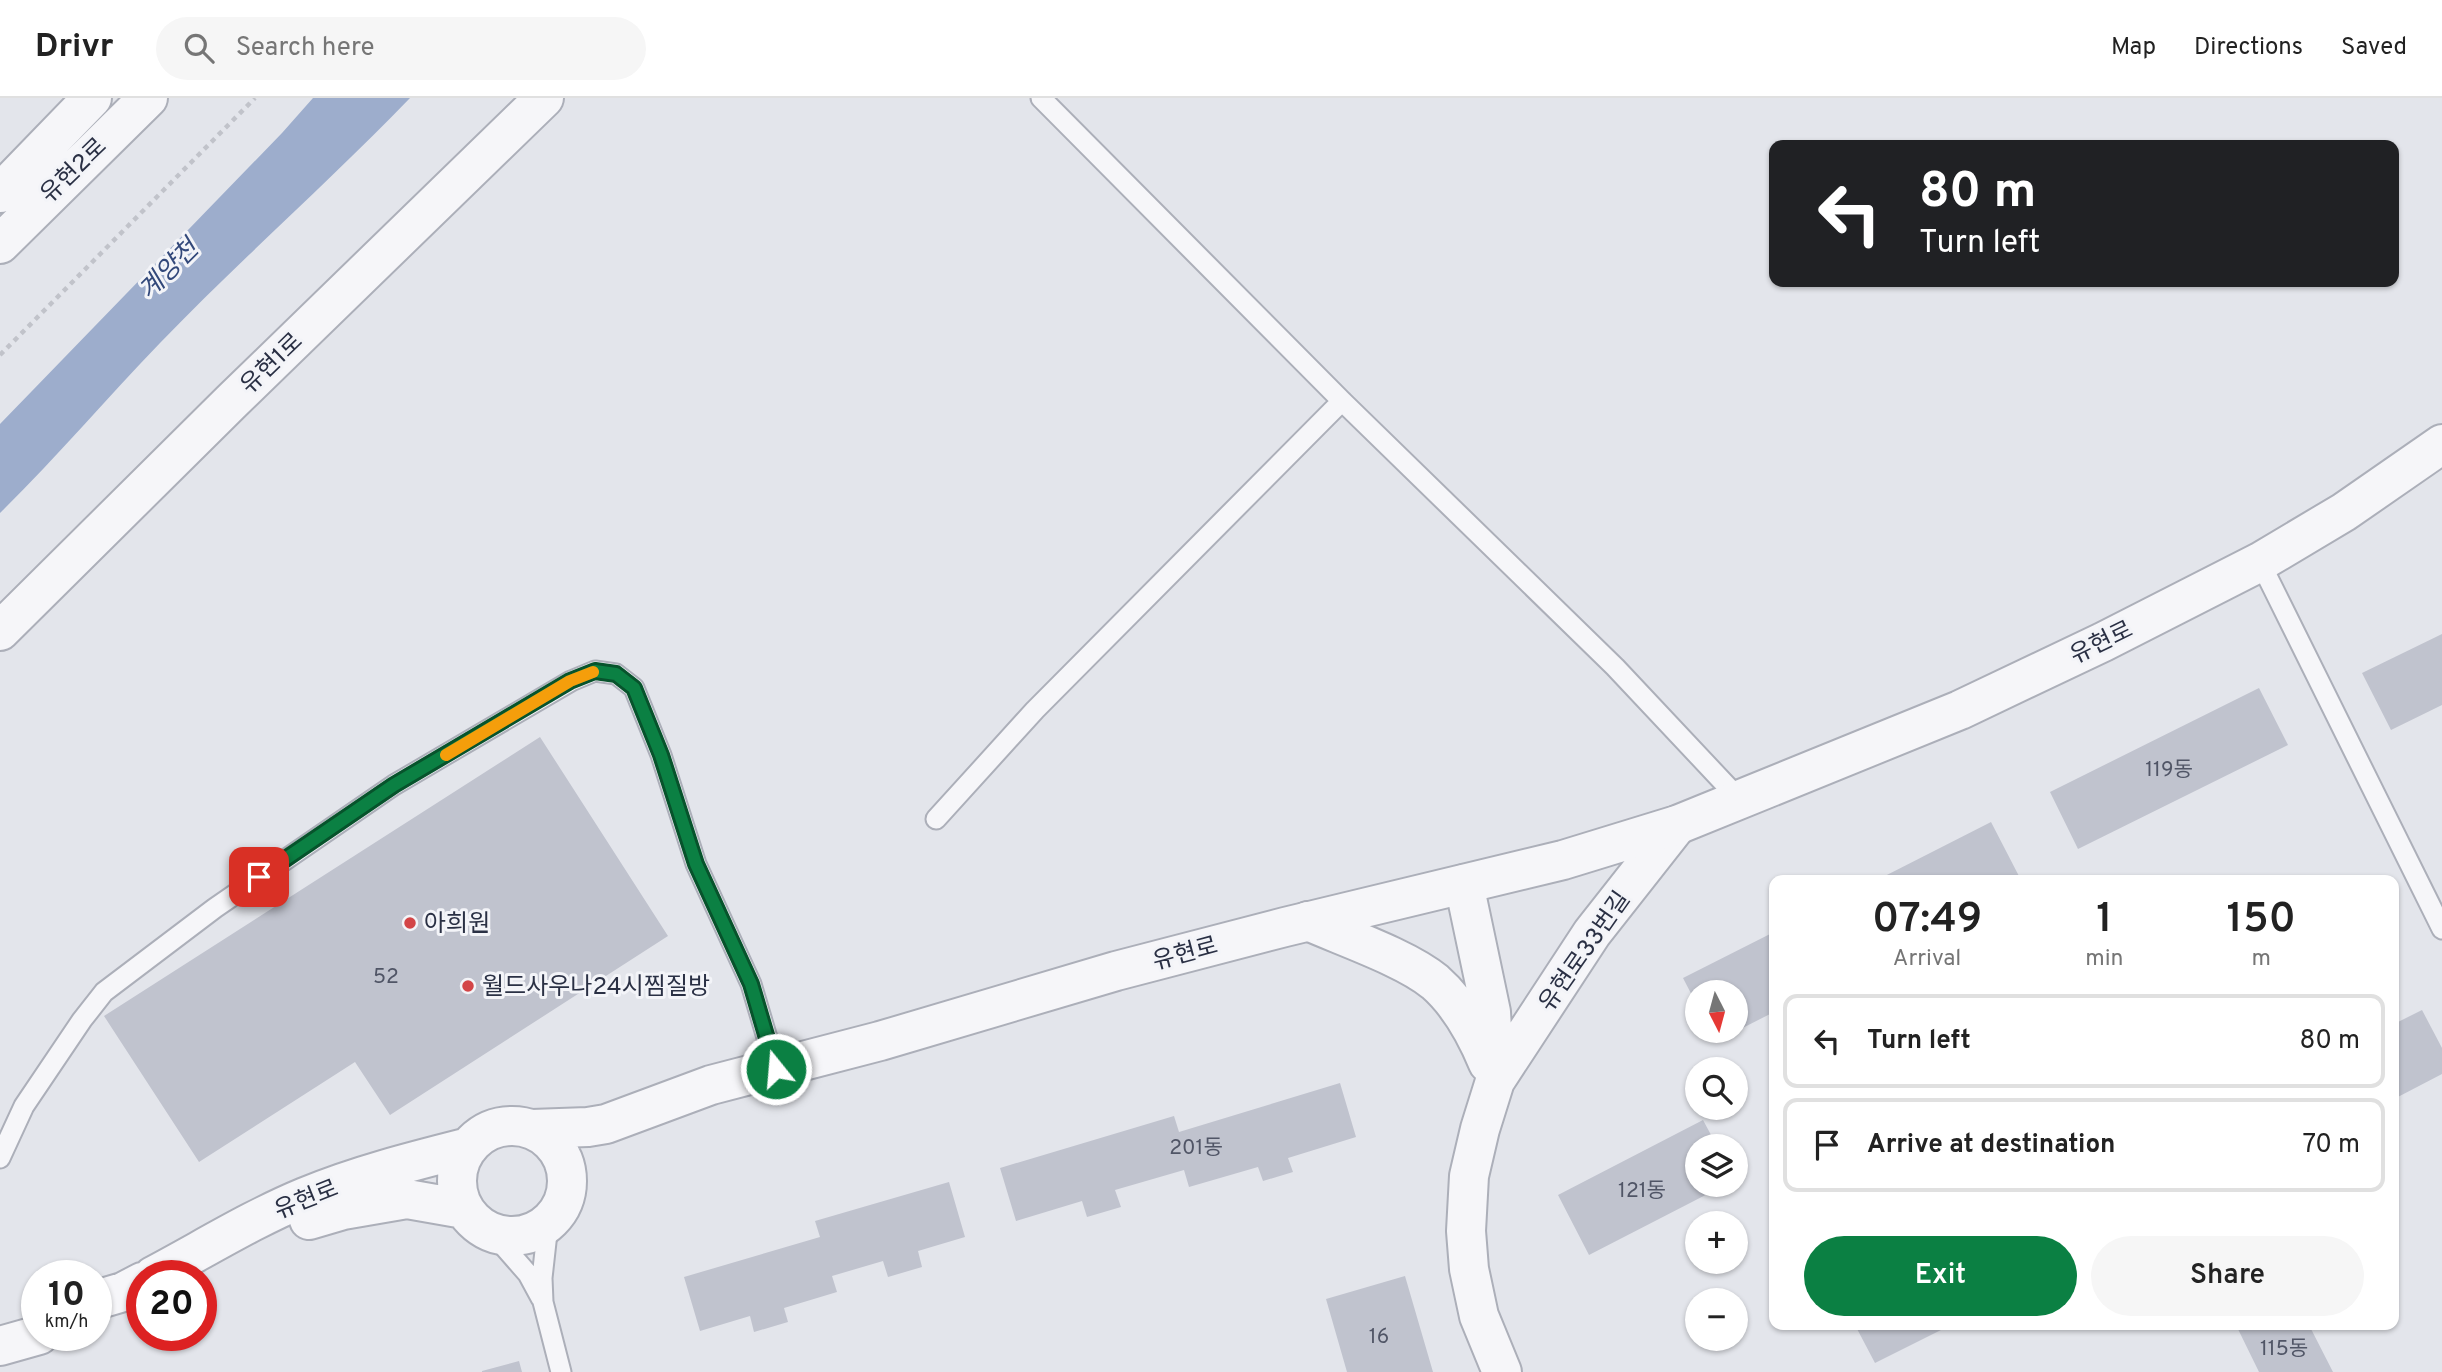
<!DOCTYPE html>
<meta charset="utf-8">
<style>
body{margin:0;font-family:Overpass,"Noto Sans KR",sans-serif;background:#f6f6f6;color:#222;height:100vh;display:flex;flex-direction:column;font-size:26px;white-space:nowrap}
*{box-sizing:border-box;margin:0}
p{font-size:23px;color:#767676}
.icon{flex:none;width:38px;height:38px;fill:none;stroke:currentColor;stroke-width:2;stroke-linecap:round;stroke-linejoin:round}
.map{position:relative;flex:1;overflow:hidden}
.side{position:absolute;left:1769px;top:777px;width:630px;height:455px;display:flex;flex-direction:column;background:#fff;border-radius:14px;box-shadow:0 2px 5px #0004}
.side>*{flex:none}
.banner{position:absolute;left:1769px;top:42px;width:630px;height:147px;border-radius:14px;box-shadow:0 2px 5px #0004;background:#202124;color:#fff;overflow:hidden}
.needle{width:46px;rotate:174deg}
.fabs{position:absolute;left:1685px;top:882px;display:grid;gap:14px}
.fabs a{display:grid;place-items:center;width:63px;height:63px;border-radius:50%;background:#fff;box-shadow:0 2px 5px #0004;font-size:35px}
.speed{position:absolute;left:21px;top:1162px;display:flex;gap:14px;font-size:35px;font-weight:700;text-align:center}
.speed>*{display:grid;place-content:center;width:91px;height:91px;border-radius:50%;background:#fff;box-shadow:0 2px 5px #0004;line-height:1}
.speed small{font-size:18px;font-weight:400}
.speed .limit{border:10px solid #d22;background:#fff;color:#111}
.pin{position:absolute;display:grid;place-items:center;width:60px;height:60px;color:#fff;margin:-30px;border-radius:14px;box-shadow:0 4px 10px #0006}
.me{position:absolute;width:77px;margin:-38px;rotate:343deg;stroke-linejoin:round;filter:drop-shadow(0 0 5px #0008)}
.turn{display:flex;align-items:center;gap:24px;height:147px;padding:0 35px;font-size:32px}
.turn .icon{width:91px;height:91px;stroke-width:2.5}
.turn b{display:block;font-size:49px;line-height:60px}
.eta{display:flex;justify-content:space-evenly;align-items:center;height:119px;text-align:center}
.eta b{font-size:42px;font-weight:600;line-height:49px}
.primary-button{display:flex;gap:14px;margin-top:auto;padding:14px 35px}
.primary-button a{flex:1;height:80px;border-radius:42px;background:#0b8043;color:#fff;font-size:28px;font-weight:600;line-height:80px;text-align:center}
.primary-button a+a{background:#f6f6f6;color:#222}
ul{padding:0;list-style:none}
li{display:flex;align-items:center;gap:21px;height:94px;margin:0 14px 10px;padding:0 21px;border:4px solid #e0e0e0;border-radius:14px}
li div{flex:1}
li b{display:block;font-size:26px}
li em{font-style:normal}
header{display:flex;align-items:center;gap:42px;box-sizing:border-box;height:98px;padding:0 35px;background:#fff;border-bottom:2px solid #e0e0e0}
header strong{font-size:33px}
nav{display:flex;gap:38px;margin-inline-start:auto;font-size:24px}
.search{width:490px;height:63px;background:#f6f6f6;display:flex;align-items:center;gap:18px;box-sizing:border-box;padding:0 24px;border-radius:38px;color:#767676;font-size:26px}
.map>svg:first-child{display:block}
.water{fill:#9dadcc}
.building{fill:#c0c3ce}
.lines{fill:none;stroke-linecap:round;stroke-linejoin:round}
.service-casing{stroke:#acafb9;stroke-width:23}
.minor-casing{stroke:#acafb9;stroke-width:42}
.tertiary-casing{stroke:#acafb9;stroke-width:42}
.path{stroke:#c1c3ca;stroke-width:4.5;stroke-dasharray:5 5;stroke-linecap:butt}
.service{stroke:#f6f6f9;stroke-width:19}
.minor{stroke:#f6f6f9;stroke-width:38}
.tertiary{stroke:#f6f6f9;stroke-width:38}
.route-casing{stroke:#07532c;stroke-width:18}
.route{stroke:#0b8043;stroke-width:12}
.slow{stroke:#f59e0b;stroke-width:12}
.poi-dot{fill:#d34547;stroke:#f3f4f8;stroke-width:2.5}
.labels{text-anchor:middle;stroke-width:6;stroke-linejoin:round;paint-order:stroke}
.number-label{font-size:21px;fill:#505566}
.street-label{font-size:24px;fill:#2a3044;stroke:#f3f4f8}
.poi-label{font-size:24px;fill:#2a3044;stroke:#f3f4f8;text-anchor:start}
.water-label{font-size:26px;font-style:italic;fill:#32487a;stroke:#f3f4f8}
</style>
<header>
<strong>Drivr</strong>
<div class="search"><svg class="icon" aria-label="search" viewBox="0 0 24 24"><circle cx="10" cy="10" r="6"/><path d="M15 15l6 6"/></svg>Search here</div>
<nav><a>Map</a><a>Directions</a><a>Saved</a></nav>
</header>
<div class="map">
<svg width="2442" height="1274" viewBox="0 0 2442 1274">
<rect width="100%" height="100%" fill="#e3e5eb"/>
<path class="water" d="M313,0H410C329,84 241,161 160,245C106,301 55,361 0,415V326L282,35Z"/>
<path class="building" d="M2442,536V607L2391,632L2362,575Z
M2259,590L2288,647L2078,751L2050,694Z
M540,639L668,838L390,1017L355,964L199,1064L104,918Z
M1991,724L2021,782H1877Z
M1774,834V914L1715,944L1710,933H1736V894H1698V909L1683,880Z
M2422,912L2442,950V976L2394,1001V926Z
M1340,985L1356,1039L1288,1060L1293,1074L1263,1083L1258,1069L1189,1089L1184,1072L1115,1092L1121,1109L1087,1119L1082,1103L1016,1123L1000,1070L1174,1018L1179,1034Z
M1703,1022L1717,1048H1698V1087H1725L1589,1157L1558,1097Z
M949,1084L965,1139L918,1153L922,1169L888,1179L883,1163L832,1178L837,1194L784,1210L788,1224L754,1234L750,1218L700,1233L684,1179L820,1139L815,1123Z
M1405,1178L1433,1274H1347L1326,1201Z
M1855,1227H1951L1875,1265Z
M2236,1227H2309L2333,1274H2259Z
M519,1263L522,1274H482V1273Z"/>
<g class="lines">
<g class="service-casing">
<path id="service" d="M1041,0L1342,303L1615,569L1741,703
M2260,464L2442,831
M936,721L1035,612L1342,303
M0,1060L24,1008L82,922L104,894L215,810L394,687L571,583L595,573L616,576L634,590L661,657L696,766L751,886L776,970
M548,1126L542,1180L543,1204L561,1274
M493,1136L528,1176L541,1200"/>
</g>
<g class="minor-casing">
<path id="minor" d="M0,533L231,304L544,0
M1464,786L1491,914L1495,983L1480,1031L1469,1078L1466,1133L1469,1171L1479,1218L1502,1274
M1308,823C1344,839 1406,860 1435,884C1459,905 1476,936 1488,965
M1495,983L1592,835L1677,727"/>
</g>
<g class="tertiary-casing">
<path id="tertiary" d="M0,95L92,0
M0,146L148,0
M457 1083a55 55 0 1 1 110 0a55 55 0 1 1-110 0Z
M532,1031L588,1029L606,1026L711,987L880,943L1116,873L1285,829L1563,762L1677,727L1960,612L2103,544L2260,464L2344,414L2442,346
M309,1122L343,1112L407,1101L464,1111
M153,1178C204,1151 252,1121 305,1099C358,1077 414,1063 469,1049
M96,1202L123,1194L142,1184
M0,1248L39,1237"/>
</g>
<path class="path" d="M0,257L255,0"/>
<use href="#service" class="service"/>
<use href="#minor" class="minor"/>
<use href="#tertiary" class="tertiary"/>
</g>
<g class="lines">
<g class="route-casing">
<path id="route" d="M259,779L394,687L570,583L595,573L616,576L634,590L661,657L696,766L751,886L776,971"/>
</g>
<use href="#route" class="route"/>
<path class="slow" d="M446,657L570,583L593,574"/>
</g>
<g class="poi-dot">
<circle cx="410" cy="825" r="7"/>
<circle cx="468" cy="888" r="7"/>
</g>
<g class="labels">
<g class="number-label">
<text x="2169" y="678">119동</text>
<text x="386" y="885">52</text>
<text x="1196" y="1056">201동</text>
<text x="1642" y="1099">121동</text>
<text x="1379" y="1245">16</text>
<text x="2284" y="1257">115동</text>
</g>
<g class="street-label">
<text transform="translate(73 72) rotate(-44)" y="8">유현2로</text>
<text transform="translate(271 265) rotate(-44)" y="8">유현1로</text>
<text transform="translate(2101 544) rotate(-26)" y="8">유현로</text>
<text transform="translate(1584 853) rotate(-55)" y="8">유현로33번길</text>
<text transform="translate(1185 855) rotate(-15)" y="8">유현로</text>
<text transform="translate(306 1101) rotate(-22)" y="8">유현로</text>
</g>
<g class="poi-label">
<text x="424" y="833">아희원</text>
<text x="482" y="896">월드사우나24시찜질방</text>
</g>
<g class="water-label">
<text transform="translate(168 171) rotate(-45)" y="9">계양천</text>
</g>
</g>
</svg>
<div class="fabs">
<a><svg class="needle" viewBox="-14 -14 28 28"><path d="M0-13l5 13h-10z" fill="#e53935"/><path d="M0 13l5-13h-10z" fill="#767676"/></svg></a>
<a><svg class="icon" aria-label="search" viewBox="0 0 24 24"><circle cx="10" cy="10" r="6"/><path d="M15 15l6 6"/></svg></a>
<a><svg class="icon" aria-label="layers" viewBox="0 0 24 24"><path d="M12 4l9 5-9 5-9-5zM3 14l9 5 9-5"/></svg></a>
<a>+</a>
<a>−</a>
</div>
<div class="speed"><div>10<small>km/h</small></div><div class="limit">20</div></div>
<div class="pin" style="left:259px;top:779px;background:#d93025"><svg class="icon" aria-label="arrive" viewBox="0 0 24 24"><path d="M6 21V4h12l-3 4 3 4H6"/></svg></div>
<svg class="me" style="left:776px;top:971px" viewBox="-20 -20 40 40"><circle r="17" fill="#0b8043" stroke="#fff" stroke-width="3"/><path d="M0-11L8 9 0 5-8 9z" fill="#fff"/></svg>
<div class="banner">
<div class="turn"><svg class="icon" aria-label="left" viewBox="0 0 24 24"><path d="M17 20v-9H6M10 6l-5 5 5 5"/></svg><div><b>80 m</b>Turn left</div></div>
</div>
<section class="side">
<div class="eta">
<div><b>07:49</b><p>Arrival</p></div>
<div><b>1</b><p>min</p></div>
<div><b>150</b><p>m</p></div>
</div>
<ul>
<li><svg class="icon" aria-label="left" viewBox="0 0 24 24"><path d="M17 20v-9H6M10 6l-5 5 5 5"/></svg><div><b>Turn left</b></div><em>80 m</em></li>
<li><svg class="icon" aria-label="arrive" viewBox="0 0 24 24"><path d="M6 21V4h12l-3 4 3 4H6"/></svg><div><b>Arrive at destination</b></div><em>70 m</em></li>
</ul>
<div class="primary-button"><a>Exit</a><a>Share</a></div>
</section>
</div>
